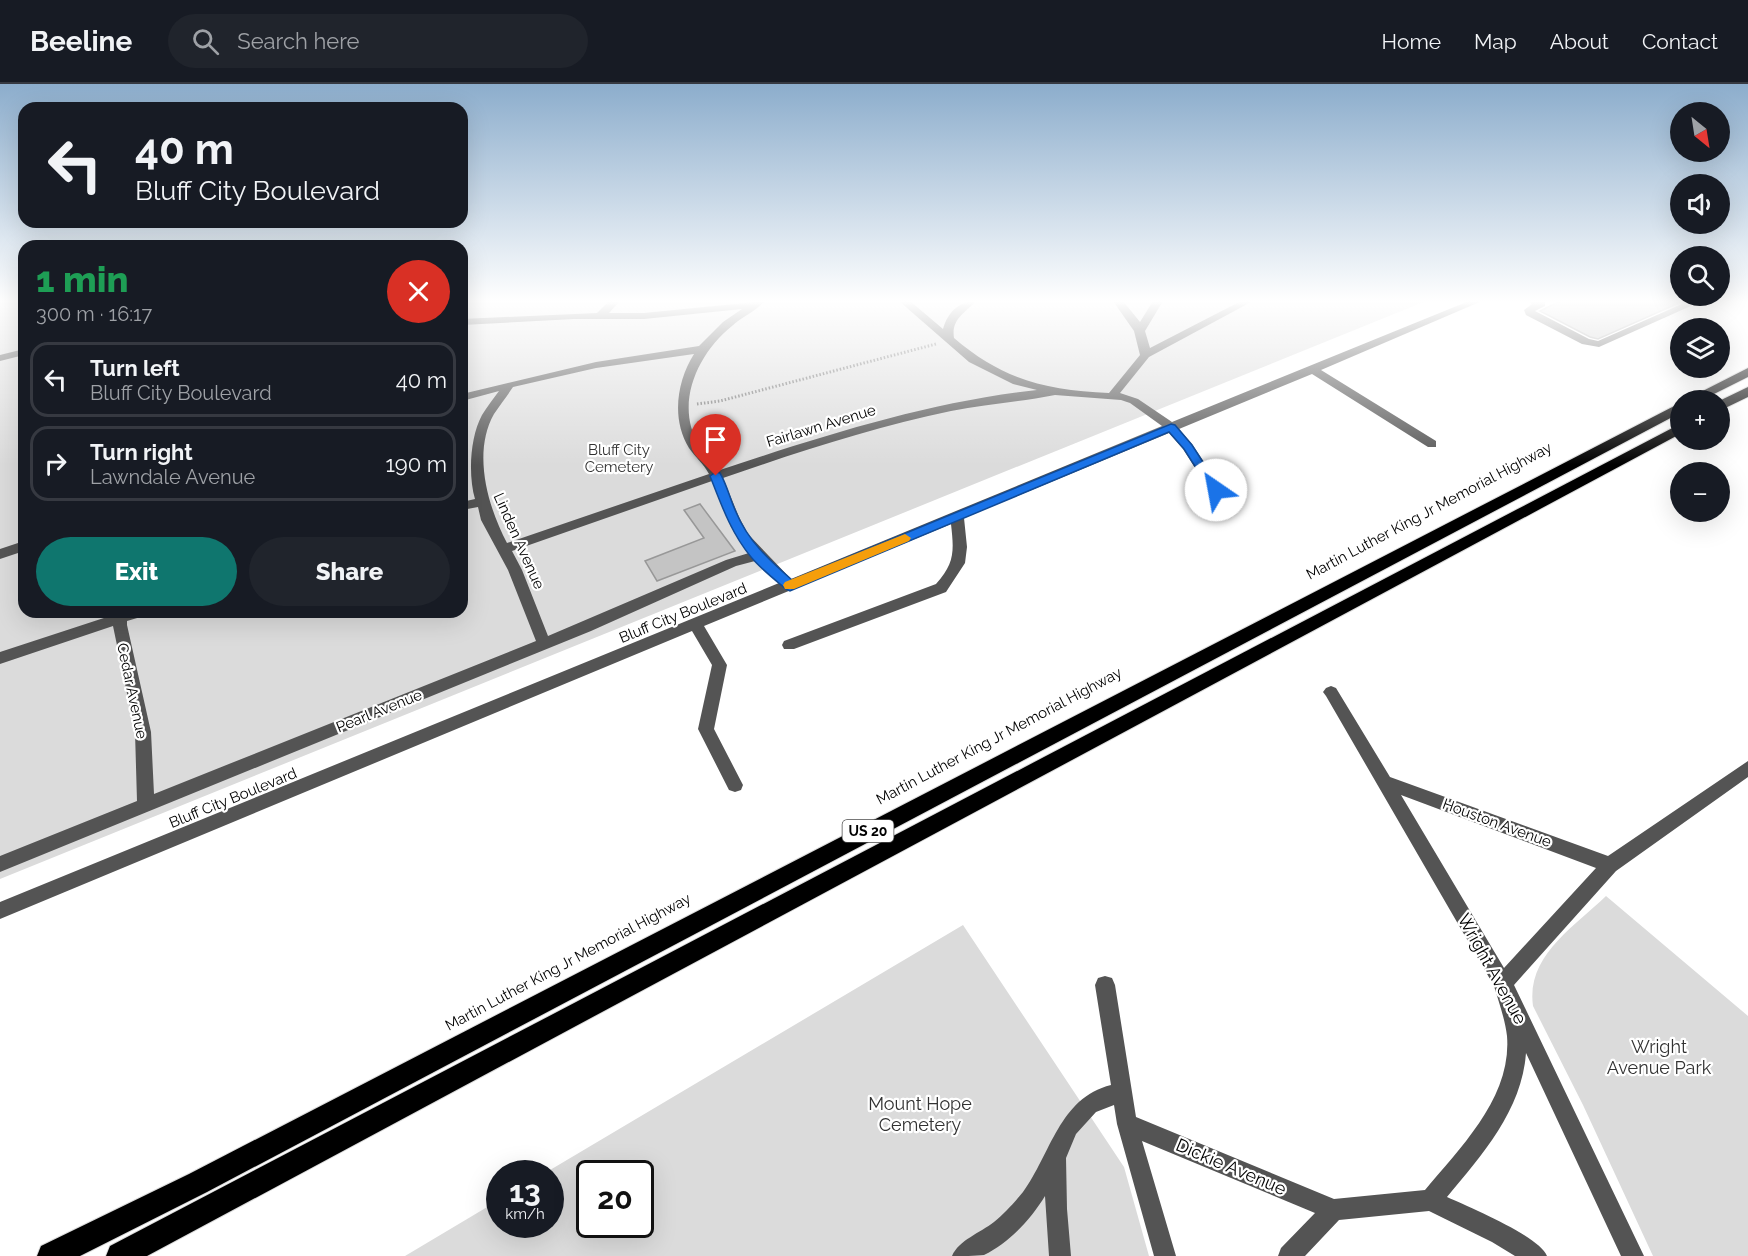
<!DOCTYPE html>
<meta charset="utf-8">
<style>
body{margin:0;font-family:Raleway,sans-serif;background:#20242c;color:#f1f3f6;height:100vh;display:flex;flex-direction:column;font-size:22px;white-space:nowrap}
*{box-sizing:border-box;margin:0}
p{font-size:20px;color:#9ea1a6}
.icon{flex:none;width:33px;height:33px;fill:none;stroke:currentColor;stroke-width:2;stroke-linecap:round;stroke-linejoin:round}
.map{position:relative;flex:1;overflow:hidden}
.drawer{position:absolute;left:18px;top:156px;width:450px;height:378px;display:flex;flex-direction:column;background:#171b24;border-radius:18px;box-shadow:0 6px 24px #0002}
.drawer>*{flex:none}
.banner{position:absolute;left:18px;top:18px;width:450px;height:126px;border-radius:18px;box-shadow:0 6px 24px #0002;background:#171b24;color:#f1f3f6;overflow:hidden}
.needle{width:39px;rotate:150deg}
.fabs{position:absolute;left:1670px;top:18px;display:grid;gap:12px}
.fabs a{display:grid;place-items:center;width:60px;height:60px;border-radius:50%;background:#171b24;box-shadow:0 6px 24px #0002;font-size:30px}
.speed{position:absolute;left:486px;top:1076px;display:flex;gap:12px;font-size:30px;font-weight:700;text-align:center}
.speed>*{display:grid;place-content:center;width:78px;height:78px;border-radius:50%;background:#171b24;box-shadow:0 6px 24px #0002;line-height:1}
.speed small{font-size:15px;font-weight:400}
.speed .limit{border:3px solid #111;border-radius:9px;background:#fff;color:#111}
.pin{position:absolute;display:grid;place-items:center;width:51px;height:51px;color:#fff;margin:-62px -26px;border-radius:50% 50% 50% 0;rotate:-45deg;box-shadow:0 0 6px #0007}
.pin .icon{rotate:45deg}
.me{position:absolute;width:66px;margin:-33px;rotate:327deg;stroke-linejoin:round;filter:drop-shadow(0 0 4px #0008)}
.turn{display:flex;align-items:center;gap:21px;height:126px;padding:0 18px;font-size:27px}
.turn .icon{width:78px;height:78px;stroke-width:2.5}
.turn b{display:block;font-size:42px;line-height:51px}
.round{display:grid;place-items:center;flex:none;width:63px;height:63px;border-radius:32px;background:#20242c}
.summary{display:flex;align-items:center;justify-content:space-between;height:102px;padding:0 18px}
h1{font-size:36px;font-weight:800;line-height:45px;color:#1e9e55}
.action{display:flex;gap:12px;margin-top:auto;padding:12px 18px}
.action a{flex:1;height:69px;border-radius:36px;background:#0f766e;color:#fff;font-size:24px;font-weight:800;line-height:69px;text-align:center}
.action a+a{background:#20242c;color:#f1f3f6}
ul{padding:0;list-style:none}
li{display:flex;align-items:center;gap:18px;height:75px;margin:0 12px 9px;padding:0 6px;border:3px solid #363941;border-radius:18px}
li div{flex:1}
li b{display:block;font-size:22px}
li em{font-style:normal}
header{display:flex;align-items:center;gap:36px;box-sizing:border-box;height:84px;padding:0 30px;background:#171b24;border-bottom:2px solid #363941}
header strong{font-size:28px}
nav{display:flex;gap:33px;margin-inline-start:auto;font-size:21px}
.search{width:420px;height:54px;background:#20242c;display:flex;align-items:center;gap:15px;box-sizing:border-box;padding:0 21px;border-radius:33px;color:#9ea1a6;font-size:22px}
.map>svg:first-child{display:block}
.green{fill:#dbdbdb;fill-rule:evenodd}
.building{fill:#c4c4c4;stroke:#989898;stroke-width:1.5}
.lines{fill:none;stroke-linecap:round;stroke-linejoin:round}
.highway-casing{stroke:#dbdbdb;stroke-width:2}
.path{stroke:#767676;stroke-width:3;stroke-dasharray:1.5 2;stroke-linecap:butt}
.minor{fill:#545454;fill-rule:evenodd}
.highway{fill:#000;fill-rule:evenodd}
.route{fill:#1a73e8;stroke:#114b97;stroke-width:1.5}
.slow{fill:#f59e0b}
.labels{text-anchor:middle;stroke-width:4.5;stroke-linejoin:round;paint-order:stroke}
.shield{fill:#fff;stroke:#4c4c4c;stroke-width:1.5}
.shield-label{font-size:14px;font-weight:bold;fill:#000}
.street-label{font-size:15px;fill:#000;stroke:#fff}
.park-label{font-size:15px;fill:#323232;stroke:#fff}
.near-street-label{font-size:18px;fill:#000;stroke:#fff}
.near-park-label{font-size:18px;fill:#323232;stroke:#fff}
</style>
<header>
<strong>Beeline</strong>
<div class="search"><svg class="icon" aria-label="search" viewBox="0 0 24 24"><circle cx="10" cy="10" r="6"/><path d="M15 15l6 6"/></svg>Search here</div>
<nav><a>Home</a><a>Map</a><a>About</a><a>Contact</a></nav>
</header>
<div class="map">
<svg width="1748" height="1172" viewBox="0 0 1748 1172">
<rect width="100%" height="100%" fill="#fff"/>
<path class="green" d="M0,217H24V528H462V217H1426L0,795Z
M1606,812L1748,932V1172H1653L1583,1021L1533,922C1526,872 1574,843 1606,812Z
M963,841L1124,1083L1149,1172H405L499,1116L500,1140H550V1089H545ZM590,1089H640V1140H590Z"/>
<path class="building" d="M1560,217H1679V219L1598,255L1590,253L1540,227Z
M700,420L735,467L657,497L645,477L704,454L684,426Z"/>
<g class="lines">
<g class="highway-casing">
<path id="highway" d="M1748,284V293L1702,316H1685Z
M1748,303V313L1719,327V317Z
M1680,319V329L207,1108L80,1172H37L41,1162L189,1090Z
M1680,340V350L147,1172H106L110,1162Z"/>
</g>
<path class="path" d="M697,320L720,317L936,260"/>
<path class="minor" d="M609,217H620L609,229H644L765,217C756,227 742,233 732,242C698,269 674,320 699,361C705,370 714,377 720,386C823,352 928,318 1037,306L1013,300L969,278L899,217H910L943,245C948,228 959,217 976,217C965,229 951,235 954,254C1003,296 1046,306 1109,309L1140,271L1134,247L1113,217H1123L1140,238L1153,217H1163L1145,247L1150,264L1241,217H1253L1149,273L1120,309L1138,315L1172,338L1469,217H1482L1321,286L1436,357V363H1428L1312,290L1179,345L1192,360L1230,417L1231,420L1230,423H1220L1183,365L1169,349L964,434L967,463L965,479L946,508L794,565H784L782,561L784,557L936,500C955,479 954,467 951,440L704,542L727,581L714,645L743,701L741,706L735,708L729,706L698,645L712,581L692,547L0,835V818L779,499L755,477L736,482L591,547L0,788V772L137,717L135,648L113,542L0,580V568L113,531V528H146L144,532L127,537V541L151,648L154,710L536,557L508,486L481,436L478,423L462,426V418L475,415C468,391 470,353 482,331C487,323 493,315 499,307L462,317V310L596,278L699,262L723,238L742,225L644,235H574L462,241V235L597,229ZM694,270C677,297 671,335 689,364C695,373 704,380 709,390L507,459C488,423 472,369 494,330C500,321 507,312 513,303L596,284ZM1055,311L1121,316L1130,319L1162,342L791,495L748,450L739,433L723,394C798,368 874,343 951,327C986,320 1021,318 1055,311ZM712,397L731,443L749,469L726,476L548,552L522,486L512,467Z
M1528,217L1545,218V222L1535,227L1589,255L1598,257L1682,220L1681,217H1691L1693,221L1599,263L1582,260L1526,231L1524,226L1532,220Z
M24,265V271L0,277V271Z
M24,457V467L0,475V465Z
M1331,602L1336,604L1390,693L1608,772L1748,677V693L1616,787L1514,901L1644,1172H1621L1526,969C1522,1026 1482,1071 1447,1113C1469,1123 1539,1152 1547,1172H1515L1492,1158L1429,1127L1339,1136L1305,1172H1278L1281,1164L1315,1129L1142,1057L1176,1172H1154L1117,1040L1114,1021L1096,1028L1076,1050L1066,1074L1067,1125L1071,1172H1049L1045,1112C1031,1135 1009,1159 984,1171C976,1172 961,1172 952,1172C959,1156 980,1149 994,1138C1004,1130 1015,1118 1023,1108C1051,1070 1059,1014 1111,1001L1095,901L1098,894L1105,892L1112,894L1115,901L1136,1033L1334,1115L1425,1106C1461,1063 1512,1013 1507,952C1505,935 1499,919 1494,902L1326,612L1323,608L1326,604ZM1401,711L1596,784L1504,884Z"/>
<use href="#highway" class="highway"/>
</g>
<linearGradient id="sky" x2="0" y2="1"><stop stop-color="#8cadcc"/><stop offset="0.57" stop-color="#fff"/><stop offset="1" stop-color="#fff" stop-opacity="0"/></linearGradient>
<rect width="1748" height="381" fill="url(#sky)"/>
<path class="route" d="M1171,340L1175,341L1192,361L1221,406L1220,409H1212L1184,365L1169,348L790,507L786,505C774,495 761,485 751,473C731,449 721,420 710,392L716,388L720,389C727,401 730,415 736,428C748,457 769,476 792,496Z"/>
<path class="slow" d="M905,450L911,454L909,457L794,505H785L783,501L785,498Z"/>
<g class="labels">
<rect class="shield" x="842.5" y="736" width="51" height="22" rx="4.5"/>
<g class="shield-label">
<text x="868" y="752">US 20</text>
</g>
<g class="street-label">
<text transform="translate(821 342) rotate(-17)" y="5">Fairlawn Avenue</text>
<text transform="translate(1429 427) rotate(-28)" y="5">Martin Luther King Jr Memorial Highway</text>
<text transform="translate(519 457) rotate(66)" y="5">Linden Avenue</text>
<text transform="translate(683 529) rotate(-22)" y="5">Bluff City Boulevard</text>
<text transform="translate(132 607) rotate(78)" y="5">Cedar Avenue</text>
<text transform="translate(379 627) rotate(-22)" y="5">Pearl Avenue</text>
<text transform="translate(999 652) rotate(-28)" y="5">Martin Luther King Jr Memorial Highway</text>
<text transform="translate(233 714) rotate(-22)" y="5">Bluff City Boulevard</text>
<text transform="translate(1497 739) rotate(20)" y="5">Houston Avenue</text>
<text transform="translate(568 878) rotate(-28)" y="5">Martin Luther King Jr Memorial Highway</text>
</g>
<g class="park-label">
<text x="619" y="371">Bluff City<tspan x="619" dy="17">Cemetery</tspan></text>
</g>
<g class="near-street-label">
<text transform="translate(1492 885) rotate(61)" y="6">Wright Avenue</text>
<text transform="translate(1231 1083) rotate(23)" y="6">Dickie Avenue</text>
</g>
<g class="near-park-label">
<text x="1659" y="969">Wright<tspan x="1659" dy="21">Avenue Park</tspan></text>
<text x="920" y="1026">Mount Hope<tspan x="920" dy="21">Cemetery</tspan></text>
</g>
</g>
</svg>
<div class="fabs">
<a><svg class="needle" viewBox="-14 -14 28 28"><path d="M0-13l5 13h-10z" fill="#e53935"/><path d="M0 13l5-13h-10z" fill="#9ea1a6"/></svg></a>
<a><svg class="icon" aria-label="sound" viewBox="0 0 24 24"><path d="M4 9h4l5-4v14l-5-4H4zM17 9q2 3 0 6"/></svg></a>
<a><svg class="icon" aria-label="search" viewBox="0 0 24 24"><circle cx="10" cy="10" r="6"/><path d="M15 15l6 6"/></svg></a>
<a><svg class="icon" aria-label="layers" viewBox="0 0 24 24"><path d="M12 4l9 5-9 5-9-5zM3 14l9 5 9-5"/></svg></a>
<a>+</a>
<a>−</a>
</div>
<div class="speed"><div>13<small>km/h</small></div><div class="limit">20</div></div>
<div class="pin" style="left:716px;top:392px;background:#d93025"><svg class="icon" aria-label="arrive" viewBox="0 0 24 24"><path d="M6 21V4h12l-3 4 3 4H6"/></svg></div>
<svg class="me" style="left:1216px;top:406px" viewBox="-20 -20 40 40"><circle r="19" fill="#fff"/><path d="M0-13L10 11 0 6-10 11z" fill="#1a73e8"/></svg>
<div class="banner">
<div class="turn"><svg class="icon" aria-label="left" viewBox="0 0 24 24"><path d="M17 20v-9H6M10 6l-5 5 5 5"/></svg><div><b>40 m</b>Bluff City Boulevard</div></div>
</div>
<section class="drawer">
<div class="summary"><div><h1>1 min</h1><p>300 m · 16:17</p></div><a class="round" style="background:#d93025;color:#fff"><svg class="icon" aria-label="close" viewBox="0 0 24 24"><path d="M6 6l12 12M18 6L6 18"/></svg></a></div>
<ul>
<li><svg class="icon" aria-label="left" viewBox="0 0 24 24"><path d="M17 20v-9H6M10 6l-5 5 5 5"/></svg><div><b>Turn left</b><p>Bluff City Boulevard</p></div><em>40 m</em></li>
<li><svg class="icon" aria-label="right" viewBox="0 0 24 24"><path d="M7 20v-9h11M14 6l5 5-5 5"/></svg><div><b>Turn right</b><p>Lawndale Avenue</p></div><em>190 m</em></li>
</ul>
<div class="action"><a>Exit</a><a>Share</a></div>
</section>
</div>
